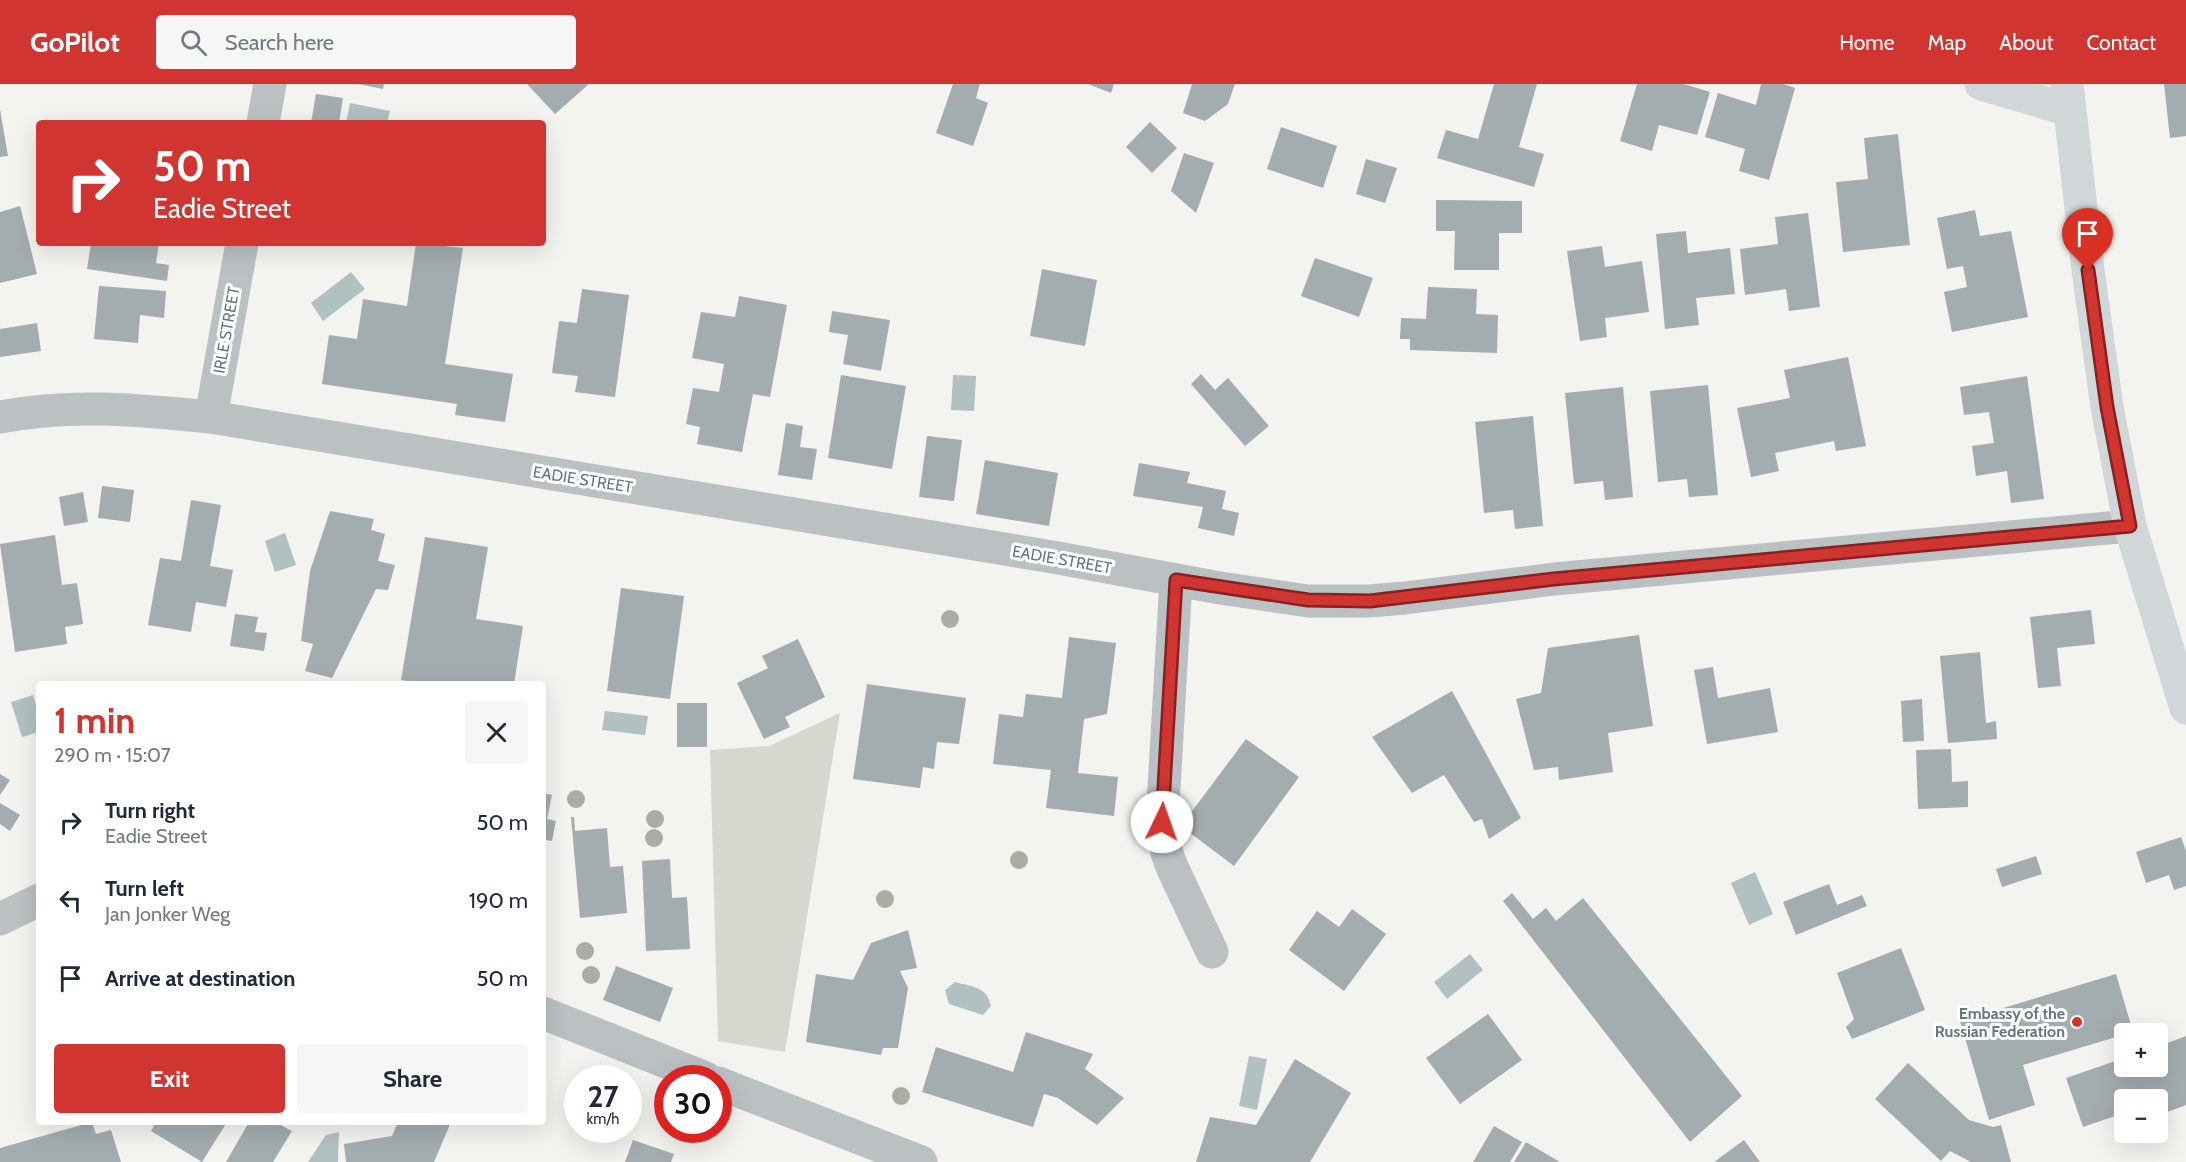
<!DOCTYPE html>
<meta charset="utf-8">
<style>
body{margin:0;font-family:Cabin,sans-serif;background:#f6f6f7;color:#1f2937;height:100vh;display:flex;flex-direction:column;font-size:22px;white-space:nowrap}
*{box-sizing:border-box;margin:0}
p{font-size:20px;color:#747a83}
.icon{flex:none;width:33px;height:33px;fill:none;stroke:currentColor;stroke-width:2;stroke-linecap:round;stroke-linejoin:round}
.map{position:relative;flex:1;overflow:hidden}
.details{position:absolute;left:36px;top:597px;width:510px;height:444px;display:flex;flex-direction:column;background:#fff;border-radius:6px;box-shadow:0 6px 24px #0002}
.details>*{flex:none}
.guide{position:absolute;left:36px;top:36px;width:510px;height:126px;border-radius:6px;box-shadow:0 6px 24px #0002;background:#d13532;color:#fff;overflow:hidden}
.buttons{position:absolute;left:2114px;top:939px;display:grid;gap:12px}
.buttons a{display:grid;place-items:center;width:54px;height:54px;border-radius:6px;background:#fff;box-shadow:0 6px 24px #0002;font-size:30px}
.speed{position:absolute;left:564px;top:981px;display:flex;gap:12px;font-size:30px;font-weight:700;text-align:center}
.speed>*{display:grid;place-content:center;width:78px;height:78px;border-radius:50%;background:#fff;box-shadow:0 6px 24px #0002;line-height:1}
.speed small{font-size:15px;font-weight:400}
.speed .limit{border:9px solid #d22;background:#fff;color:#111}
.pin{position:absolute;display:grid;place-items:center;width:51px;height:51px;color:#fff;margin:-62px -26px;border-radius:50% 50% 50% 0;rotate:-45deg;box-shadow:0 0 6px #0007}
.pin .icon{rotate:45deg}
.me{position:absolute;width:66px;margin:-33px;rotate:3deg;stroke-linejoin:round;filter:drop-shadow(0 0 4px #0008)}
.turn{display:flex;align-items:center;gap:21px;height:126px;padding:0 18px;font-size:27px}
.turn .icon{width:78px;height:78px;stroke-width:2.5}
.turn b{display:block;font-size:42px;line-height:51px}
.round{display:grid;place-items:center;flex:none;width:63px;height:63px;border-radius:6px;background:#f6f6f7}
.summary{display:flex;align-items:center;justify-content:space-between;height:102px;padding:0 18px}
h1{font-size:36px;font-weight:700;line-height:45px;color:#d13532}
.cta{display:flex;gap:12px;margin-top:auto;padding:12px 18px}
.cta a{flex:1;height:69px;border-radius:6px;background:#d13532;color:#fff;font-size:24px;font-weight:700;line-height:69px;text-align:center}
.cta a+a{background:#f6f6f7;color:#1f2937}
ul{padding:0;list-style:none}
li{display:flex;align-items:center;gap:18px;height:78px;padding:0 18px}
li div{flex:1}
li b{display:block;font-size:22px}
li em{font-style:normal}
header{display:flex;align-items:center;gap:36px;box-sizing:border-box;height:84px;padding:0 30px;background:#d13532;color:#fff}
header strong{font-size:28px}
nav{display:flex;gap:33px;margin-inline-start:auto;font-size:21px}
.search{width:420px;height:54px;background:#f6f6f7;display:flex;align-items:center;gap:15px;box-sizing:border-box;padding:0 21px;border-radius:6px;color:#747a83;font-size:22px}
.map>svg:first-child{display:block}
.green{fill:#d4d8cf}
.water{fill:#b1c0c1}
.building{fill:#a3acaf}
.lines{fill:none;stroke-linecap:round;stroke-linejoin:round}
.street{stroke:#bbc0c2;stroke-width:33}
.secondary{stroke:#d1d6d9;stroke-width:33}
.tree{fill:#a8aea2}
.route-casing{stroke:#882220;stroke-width:15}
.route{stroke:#d13532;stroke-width:10}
.poi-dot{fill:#d13532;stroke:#fff;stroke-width:2}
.labels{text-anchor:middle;stroke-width:6;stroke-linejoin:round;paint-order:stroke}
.street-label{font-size:16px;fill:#65787e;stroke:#fff}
.poi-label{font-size:16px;font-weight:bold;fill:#65787e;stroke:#fff;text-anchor:end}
</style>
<header>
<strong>GoPilot</strong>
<div class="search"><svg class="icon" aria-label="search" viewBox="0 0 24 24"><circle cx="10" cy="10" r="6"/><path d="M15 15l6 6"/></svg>Search here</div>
<nav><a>Home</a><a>Map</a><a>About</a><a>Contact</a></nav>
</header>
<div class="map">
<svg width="2186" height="1078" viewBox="0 0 2186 1078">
<rect width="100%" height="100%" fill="#f3f3f0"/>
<path class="green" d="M840,629L785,968L718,957L710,666L769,662Z"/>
<path class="water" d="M350,19L390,27L387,39H346Z
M351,188L365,205L323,237L311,219Z
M953,291L976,292L974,327L951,326Z
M285,449L296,481L275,488L265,457Z
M33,611L39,630V648L22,653L11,618Z
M605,627L648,632L645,651L602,646Z
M1755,788L1773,830L1749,841L1731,799Z
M1470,870L1483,886L1447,915L1434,898Z
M955,898C972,903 987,902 991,922L983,931L949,920L945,906Z
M1249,972L1267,975L1257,1026L1239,1022Z
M339,1048L338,1078H308L326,1051Z"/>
<path class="building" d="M358,0H384L383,5Z
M527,0H589L555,30Z
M953,0H980L976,14L988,19L973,62L936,49Z
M1088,0H1114L1111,9Z
M1192,0H1235L1228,20L1205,37L1183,29Z
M1494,0H1537L1519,63L1544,70L1534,103L1437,74L1446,46L1478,55Z
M1637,0H1684L1710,8L1697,51L1659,41L1652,67L1620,57Z
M1761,0H1783L1795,4L1769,96L1739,87L1745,65L1705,53L1718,9L1756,21Z
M2164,0H2186V52L2170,54Z
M316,10L343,14L339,39H311Z
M0,25L8,72L0,73Z
M1150,38L1177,64L1152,89L1126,63Z
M1281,43L1337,62L1323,104L1267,85Z
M1898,50L1910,161L1843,168L1836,98L1868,95L1864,54Z
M1184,69L1214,79L1196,129L1171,107Z
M1366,75L1397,84L1385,119L1356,110Z
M1436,116L1522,117V149H1499V186H1454L1455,147H1436Z
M20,122L37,190L0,199V128Z
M1975,126L1980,152L2011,147L2028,233L1952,248L1944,208L1967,203L1963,182L1947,185L1937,134Z
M1808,129L1820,223L1789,227L1786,205L1745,211L1740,165L1778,160L1775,133Z
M1686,147L1688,169L1730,164L1735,210L1696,214L1699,241L1665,245L1656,150Z
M91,159H159L156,179L169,181L167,197L87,185Z
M416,159L463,164L445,280L513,290L505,338L455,331L457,320L322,300L329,251L357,255L363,215L407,222Z
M1602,162L1605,183L1642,177L1649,228L1605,234L1607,253L1580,257L1567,167Z
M1315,174L1373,194L1359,233L1301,212Z
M1042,185L1097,196L1085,262L1030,252Z
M99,202L166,207L164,234L140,231L138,259L94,255Z
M1428,203L1477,205L1476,230L1498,231L1497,269L1410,266V255H1400L1401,234L1426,235Z
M582,205L629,211L615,313L575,308L578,292L552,289L559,237L577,239Z
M739,212L787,221L770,313L753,310L742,368L697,360L700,343L686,340L693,304L719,308L724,280L692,274L701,228L735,233Z
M832,227L890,236L881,287L843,280L848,251L829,248Z
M37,239L41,267L0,273V245Z
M1848,273L1866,362L1836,367L1834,357L1775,369L1779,387L1751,393L1737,324L1790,314L1784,286Z
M1201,290L1215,306L1228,294L1269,342L1245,362L1191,300Z
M841,291L906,302L892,385L828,374Z
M2027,292L2044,415L2011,419L2007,387L1976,392L1972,362L1994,359L1989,328L1964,331L1960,303Z
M1708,301L1718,411L1689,413L1687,395L1658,398L1650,307Z
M1623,303L1633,413L1605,416L1603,397L1574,400L1565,309Z
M1533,332L1543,442L1515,445L1513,426L1484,429L1475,338Z
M786,339L803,342L800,363L817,365L812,396L778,391Z
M927,352L962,356L954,417L919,413Z
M985,376L1058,389L1049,442L976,430Z
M1139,379L1190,388L1187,399L1226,407L1222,425L1239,429L1234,452L1198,444L1203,423L1133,412Z
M102,402L134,406L130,438L98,434Z
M83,408L88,438L64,442L59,413Z
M191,416L221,421L210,482L233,486L226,523L196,518L191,548L148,541L160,474L181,477Z
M330,427L374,435L371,446L385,450L378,477L395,481L388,506L376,505L332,594L305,587L313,560L301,557L310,487Z
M55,451L62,501L77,499L83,540L65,543L67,560L15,568L0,460Z
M425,453L488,463L476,535L523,542L514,600H426L401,596Z
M621,504L684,512L670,615L607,607Z
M2091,526L2095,560L2057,564L2061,602L2038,604L2030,533Z
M235,530L258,533L255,548L267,549L264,567L230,562Z
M1639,551L1653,642L1608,649L1613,688L1559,696L1558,683L1534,686L1516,615L1541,609L1548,564Z
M1069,553L1116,559L1107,630L1084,635L1078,689L1118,693L1114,732L1046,724L1051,686L993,680L999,630L1023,633L1026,610L1062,614Z
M798,555L825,613L785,633L790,643L764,655L737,599L768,584L762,572Z
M1980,568L1986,639L1996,637L1997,655L1948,659L1940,572Z
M1713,583L1718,614L1770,604L1778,648L1707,660L1694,586Z
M867,600L966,614L959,660L937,658L934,685L923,683L920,704L853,695Z
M1452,607L1521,734L1489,755L1482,735L1474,738L1444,691L1412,709L1372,653Z
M1922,615L1924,657L1903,658L1901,617Z
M677,619H707V663H677Z
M1246,655L1299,693L1234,782L1181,742Z
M1951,665L1952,698L1968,697V723L1918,725L1916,666Z
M0,690L10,696L0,711Z
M543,709L552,711L547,735L556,737L552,757L546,756L544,766Z
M0,719L20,731L10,747L0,740Z
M571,733H574L575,747L607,744L610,783L623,782L627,829L580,834Z
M2181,753L2186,767V802L2174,806L2169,791L2146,799L2136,768Z
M2036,772L2042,790L2002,803L1996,785Z
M670,775L672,814L687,813L690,865L646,867L642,777Z
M1829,800L1837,821L1862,811L1867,822L1796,851L1783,818Z
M1512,809L1533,835L1546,824L1556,837L1583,814L1742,1012L1690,1058L1503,817Z
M1352,825L1386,850L1344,907L1289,866L1317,827L1339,843Z
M908,846L917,884L900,887L908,904L898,964H883L881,971L806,958L816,890L853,896L871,859Z
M1901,864L1925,926L1852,955L1846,943L1854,935L1837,889Z
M616,882L673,904L660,938L603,916Z
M2116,890L2133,948L2023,981L2035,1021L1989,1036L1960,937Z
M1488,930L1522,976L1460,1020L1426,974Z
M1026,948L1093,970L1085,985L1124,1014L1097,1041L1058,1014L1044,1010L1033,1043L922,1008L936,963L1013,988Z
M2186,952V1021L2162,1030L2157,1016H2124V1029L2083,1043L2066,994L2124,974V982H2157V963Z
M1295,975L1351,1009L1310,1078H1196L1210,1033L1256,1041Z
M1908,979L1969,1036L1993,1043L2001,1041L2011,1078H1971L1950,1067L1941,1077L1875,1015Z
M92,1038L96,1050L111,1046L121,1078H0V1064Z
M156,1038H227L202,1078L151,1047Z
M249,1038H275L292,1047L273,1078H226Z
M398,1038H451L434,1078H346L344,1060L392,1052Z
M1494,1042L1522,1058L1510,1078H1473Z
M633,1056L674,1070L671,1078H625Z
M1744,1056L1760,1078H1714Z
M1526,1058L1560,1078H1514Z"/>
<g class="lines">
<path class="street" d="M263,39L270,0
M0,333C73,319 138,326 211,333L1058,474L1220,504L1308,517H1369L1405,514L1554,495L2130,442
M211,333L242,159
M1176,496L1162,738L1167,769L1172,783L1212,868
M0,835L39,816
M543,929L706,994
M718,999L921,1078"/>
<path class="secondary" d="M1981,0L2069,26
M2067,0L2088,186L2107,323L2130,442L2186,624"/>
</g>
<g class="tree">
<circle cx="950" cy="535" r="9"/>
<circle cx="576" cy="715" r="9"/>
<circle cx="655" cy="735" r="9"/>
<circle cx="654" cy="754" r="9"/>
<circle cx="1019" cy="776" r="9"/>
<circle cx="885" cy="815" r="9"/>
<circle cx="585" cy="867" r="9"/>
<circle cx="591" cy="891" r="9"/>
<circle cx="901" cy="1012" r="9"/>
</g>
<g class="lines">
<g class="route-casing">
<path id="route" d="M1162,738L1176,496L1308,516L1370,517L1554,495L2130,442L2107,323L2088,186"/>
</g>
<use href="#route" class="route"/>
</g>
<circle class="poi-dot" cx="2077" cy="938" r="6"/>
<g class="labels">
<g class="street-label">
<text transform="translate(226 246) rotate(-80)" y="6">IRLE STREET</text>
<text transform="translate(583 395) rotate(9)" y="6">EADIE STREET</text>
<text transform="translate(1062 475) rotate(10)" y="6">EADIE STREET</text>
</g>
<g class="poi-label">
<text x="2065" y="935">Embassy of the<tspan x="2065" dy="18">Russian Federation</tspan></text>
</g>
</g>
</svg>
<div class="buttons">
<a>+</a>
<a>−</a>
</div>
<div class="speed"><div>27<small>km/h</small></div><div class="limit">30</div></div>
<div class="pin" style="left:2088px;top:186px;background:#d93025"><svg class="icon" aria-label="arrive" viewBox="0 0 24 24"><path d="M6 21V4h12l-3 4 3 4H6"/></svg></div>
<svg class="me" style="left:1162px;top:738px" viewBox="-20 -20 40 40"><circle r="19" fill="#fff"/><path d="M0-13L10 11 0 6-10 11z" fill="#d13532"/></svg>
<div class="guide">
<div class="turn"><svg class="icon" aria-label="right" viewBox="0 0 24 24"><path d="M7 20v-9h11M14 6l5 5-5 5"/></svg><div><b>50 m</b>Eadie Street</div></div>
</div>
<section class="details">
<div class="summary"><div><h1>1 min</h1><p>290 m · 15:07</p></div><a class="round"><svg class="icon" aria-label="close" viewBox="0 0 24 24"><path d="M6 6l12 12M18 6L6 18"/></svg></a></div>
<ul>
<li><svg class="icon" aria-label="right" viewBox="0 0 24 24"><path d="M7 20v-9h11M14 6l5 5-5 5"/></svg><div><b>Turn right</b><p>Eadie Street</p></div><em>50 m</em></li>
<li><svg class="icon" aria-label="left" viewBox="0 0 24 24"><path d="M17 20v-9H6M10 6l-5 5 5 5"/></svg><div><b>Turn left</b><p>Jan Jonker Weg</p></div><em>190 m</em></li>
<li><svg class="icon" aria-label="arrive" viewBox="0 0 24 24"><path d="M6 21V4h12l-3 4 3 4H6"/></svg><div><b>Arrive at destination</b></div><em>50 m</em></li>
</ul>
<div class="cta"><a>Exit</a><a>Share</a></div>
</section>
</div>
